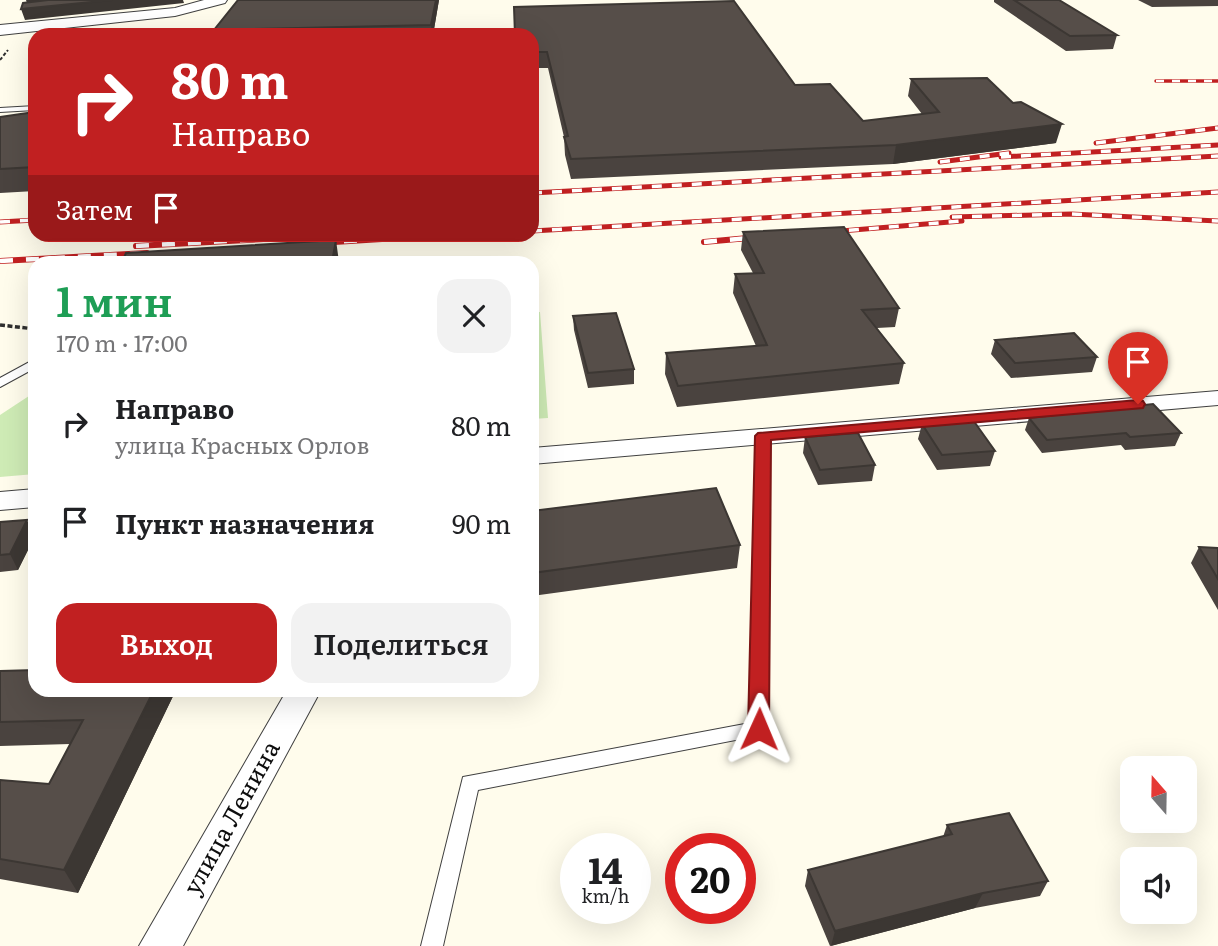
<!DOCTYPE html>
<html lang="ru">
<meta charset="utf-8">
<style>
body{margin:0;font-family:Literata,serif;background:#f2f2f2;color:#202124;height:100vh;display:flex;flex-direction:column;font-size:26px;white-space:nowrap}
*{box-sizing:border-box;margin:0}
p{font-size:23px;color:#757577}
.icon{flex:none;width:38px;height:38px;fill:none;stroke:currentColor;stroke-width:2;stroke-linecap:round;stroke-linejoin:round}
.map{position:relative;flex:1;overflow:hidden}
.details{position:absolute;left:28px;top:256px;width:511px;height:441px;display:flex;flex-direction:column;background:#fff;border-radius:21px;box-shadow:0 7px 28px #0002}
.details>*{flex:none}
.hud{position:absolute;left:28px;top:28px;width:511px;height:214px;border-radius:21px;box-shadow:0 7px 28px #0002;background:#c12021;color:#fff;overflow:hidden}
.needle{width:46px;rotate:340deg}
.controls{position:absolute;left:1120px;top:756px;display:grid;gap:14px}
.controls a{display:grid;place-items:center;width:77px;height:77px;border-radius:14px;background:#fff;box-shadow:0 7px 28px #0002;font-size:35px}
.speed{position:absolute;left:560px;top:833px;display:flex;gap:14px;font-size:35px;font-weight:700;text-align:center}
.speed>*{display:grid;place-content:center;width:91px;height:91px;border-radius:50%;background:#fff;box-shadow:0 7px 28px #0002;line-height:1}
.speed small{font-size:18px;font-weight:400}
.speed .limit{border:10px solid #d22;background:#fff;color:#111}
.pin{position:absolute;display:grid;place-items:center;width:60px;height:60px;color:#fff;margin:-72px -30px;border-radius:50% 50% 50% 0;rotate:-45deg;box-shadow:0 0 7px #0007}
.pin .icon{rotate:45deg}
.me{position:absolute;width:77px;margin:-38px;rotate:1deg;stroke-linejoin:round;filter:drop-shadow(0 0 5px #0008)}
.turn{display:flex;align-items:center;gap:24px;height:147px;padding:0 28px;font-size:32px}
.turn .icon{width:91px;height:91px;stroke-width:2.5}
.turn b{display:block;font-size:49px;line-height:60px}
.then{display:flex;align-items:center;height:66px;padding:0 28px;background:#0003;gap:14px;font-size:26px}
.round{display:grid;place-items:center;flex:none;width:74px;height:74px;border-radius:21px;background:#f2f2f2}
.summary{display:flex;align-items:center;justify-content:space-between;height:119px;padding:0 28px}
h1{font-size:42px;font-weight:600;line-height:52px;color:#1e9e55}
.button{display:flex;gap:14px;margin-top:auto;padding:14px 28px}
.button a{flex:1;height:80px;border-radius:21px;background:#c12021;color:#fff;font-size:28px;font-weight:600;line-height:80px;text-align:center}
.button a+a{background:#f2f2f2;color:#202124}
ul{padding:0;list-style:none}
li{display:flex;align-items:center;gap:21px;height:98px;padding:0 28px}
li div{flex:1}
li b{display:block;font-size:26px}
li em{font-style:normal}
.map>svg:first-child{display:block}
.green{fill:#ceebb5}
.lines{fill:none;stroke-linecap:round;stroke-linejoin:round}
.service-casing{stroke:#404040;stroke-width:2}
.minor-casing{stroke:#404040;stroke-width:2}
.tertiary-casing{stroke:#404040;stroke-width:2}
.path-far1{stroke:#2f2f2f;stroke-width:2;stroke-dasharray:3.5 2;stroke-linecap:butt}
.path{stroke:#2f2f2f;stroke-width:3.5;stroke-dasharray:5 2.5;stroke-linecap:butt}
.service{fill:#fff;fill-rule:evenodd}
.minor{fill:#fff;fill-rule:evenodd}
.tertiary{fill:#fff;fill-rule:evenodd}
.rail-far2-casing{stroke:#c12021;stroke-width:3.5}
.rail-far1-casing{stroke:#c12021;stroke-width:5}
.rail-casing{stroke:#c12021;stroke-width:6}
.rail-far2{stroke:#fff;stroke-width:2.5;stroke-dasharray:8;stroke-linecap:butt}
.rail-far1{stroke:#fff;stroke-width:3.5;stroke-dasharray:10;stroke-linecap:butt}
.rail{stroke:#fff;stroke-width:4.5;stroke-dasharray:13;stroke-linecap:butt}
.wall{fill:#4a433f}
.shaded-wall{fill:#3c3733}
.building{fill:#564e49;stroke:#3c3733;stroke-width:2}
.route{fill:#c12021;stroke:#7d1515;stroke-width:2}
.labels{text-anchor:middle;stroke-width:7;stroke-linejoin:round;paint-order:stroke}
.near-street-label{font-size:24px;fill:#0d0d0d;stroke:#fff}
</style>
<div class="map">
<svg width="1218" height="946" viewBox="0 0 1218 946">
<rect width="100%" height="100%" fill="#fffcec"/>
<path class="green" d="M532,312H540L548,418L532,419Z
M35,392V474L0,477V415Z"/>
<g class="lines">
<g class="service-casing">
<path id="service" d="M35,106V110L0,112V108Z
M35,359V368L0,387V378Z
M763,432L770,436L768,729L766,734L478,790L443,946H421L463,777L750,723L756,436Z"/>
</g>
<g class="minor-casing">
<path id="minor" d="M1218,391V405L532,464V448Z
M35,489V507L0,510V492Z
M287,690H321L183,946H139Z"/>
</g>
<g class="tertiary-casing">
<path id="tertiary" d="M204,0H227L225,3L175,16L0,35V25L175,8Z"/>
</g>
<path class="path-far1" d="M0,60L8,50"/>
<path class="path" d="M0,325L35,329"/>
<use href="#service" class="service"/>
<use href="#minor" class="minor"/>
<use href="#tertiary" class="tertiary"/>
<g class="rail-far2-casing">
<path id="rail-far2" d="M1156,81H1218"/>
</g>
<g class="rail-far1-casing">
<path id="rail-far1" d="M1096,143L1218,128
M1001,157L1218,145
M940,162L1009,153
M532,193L1218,156
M952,217L1071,214L1218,221
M0,222L35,220
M532,231L1218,192
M829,232L962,221
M269,239L328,236
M384,239L470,234
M738,239L763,237"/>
</g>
<g class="rail-casing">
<path id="rail" d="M704,242L759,237
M318,243L414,237
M136,246L302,237
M0,261L147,253"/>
</g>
<use href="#rail-far2" class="rail-far2"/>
<use href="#rail-far1" class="rail-far1"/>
<use href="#rail" class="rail"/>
</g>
<path class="wall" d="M439,0L433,35H215L214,30Z
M994,0H1059L1117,35L1113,49L1066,51L994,2Z
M1138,0H1218V6L1152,7Z
M532,35L795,85L863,121L922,114L908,96L911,79L1056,143L893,164L571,179L565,155L564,137L548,68H532Z
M35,112V191L0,193V117Z
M743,232L899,308L895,327L877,328L904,363L899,384L677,407L665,374L666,353L756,346L733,293L735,274L753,273L741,250Z
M573,316L634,369V384L588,388L574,330Z
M995,340L1097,357L1092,372L1011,378L991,354Z
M1029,418L1181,433L1175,446L1125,450L1121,445L1042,453L1025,430Z
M922,424L995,451L990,466L937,470L918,439Z
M805,437L875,465L872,481L818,485L803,453Z
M532,511L740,545L737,568L532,596Z
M0,522L35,536L18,570L0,572Z
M1199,547L1218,548V610L1191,563Z
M0,671L35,690H176L78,893L0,879V780L49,784L70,744L0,746Z
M947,825L1048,881L1040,896L975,908L830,946L805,886L808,870L943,837Z"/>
<path class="shaded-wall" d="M26,0H72L28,6Z
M112,0H183L184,3L25,20L21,9Z
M436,0H439L433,35H432L431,25Z
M1062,124L1056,143L893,164L896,145Z
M336,240L339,262H332Z
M27,520L35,536L18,570L10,554Z
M154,690H176L78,893L64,870Z
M983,893L975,908L831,946L835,931Z"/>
<path class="building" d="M48,0H112L21,9L23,3Z
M238,0H436L431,25L214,30Z
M1014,0H1059L1117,35L1070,36Z
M734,1L795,85L830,84L863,121L939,112L911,79L987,78L1013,103L1021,102L1062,124L896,145L571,159L564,137L568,136L547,52H532V35H515L514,7Z
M35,112V167L0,169V117Z
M844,227L899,308L862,310L904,363L678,386L666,353L767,345L735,274L764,273L743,232Z
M336,240L332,262H122L126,253Z
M616,313L634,369L588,373L573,316Z
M1074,333L1097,357L1015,363L995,340Z
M1153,404L1181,433L1130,437L1126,433L1047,440L1029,418Z
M973,420L995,451L942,455L922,424Z
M858,433L875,465L820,470L805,437Z
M716,488L740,545L532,573V511Z
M27,520L10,554L0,555V522Z
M1199,547L1218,548V579Z
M35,670V690H154L64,870L0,859V780L49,784L83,720L0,722V671Z
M1009,813L1048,881L983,893L835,931L808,870L952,834L947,825Z"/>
<path class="route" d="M1138,400L1143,401L1145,404L1143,408L771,440L769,729L766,735L759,737L751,735L748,729L755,436L758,433Z"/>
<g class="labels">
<g class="near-street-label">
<text transform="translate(232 818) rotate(-61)" y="8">улица Ленина</text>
</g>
</g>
</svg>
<div class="controls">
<a><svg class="needle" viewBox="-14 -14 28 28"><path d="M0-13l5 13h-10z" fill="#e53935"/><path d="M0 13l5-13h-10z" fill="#757577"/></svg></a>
<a><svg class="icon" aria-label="sound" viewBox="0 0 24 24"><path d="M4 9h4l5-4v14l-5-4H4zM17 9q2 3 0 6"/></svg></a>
</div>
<div class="speed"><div>14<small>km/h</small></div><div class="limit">20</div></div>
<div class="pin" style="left:1138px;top:404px;background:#d93025"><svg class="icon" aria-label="arrive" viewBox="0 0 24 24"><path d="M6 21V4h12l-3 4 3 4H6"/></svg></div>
<svg class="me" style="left:759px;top:729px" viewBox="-20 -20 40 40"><path d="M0-17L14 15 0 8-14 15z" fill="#c12021" stroke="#fff" stroke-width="4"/></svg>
<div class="hud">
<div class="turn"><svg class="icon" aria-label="right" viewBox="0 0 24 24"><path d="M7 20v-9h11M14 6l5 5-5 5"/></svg><div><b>80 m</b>Направо</div></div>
<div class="then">Затем<svg class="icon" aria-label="arrive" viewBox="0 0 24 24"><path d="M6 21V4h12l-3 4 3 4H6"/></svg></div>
</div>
<section class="details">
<div class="summary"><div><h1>1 мин</h1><p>170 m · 17:00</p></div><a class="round"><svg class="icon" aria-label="close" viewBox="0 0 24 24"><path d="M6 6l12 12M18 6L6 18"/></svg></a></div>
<ul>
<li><svg class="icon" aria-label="right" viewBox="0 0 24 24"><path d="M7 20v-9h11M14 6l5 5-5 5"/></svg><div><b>Направо</b><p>улица Красных Орлов</p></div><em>80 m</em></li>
<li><svg class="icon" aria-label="arrive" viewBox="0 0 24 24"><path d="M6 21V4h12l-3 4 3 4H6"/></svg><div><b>Пункт назначения</b></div><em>90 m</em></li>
</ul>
<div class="button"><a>Выход</a><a>Поделиться</a></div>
</section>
</div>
